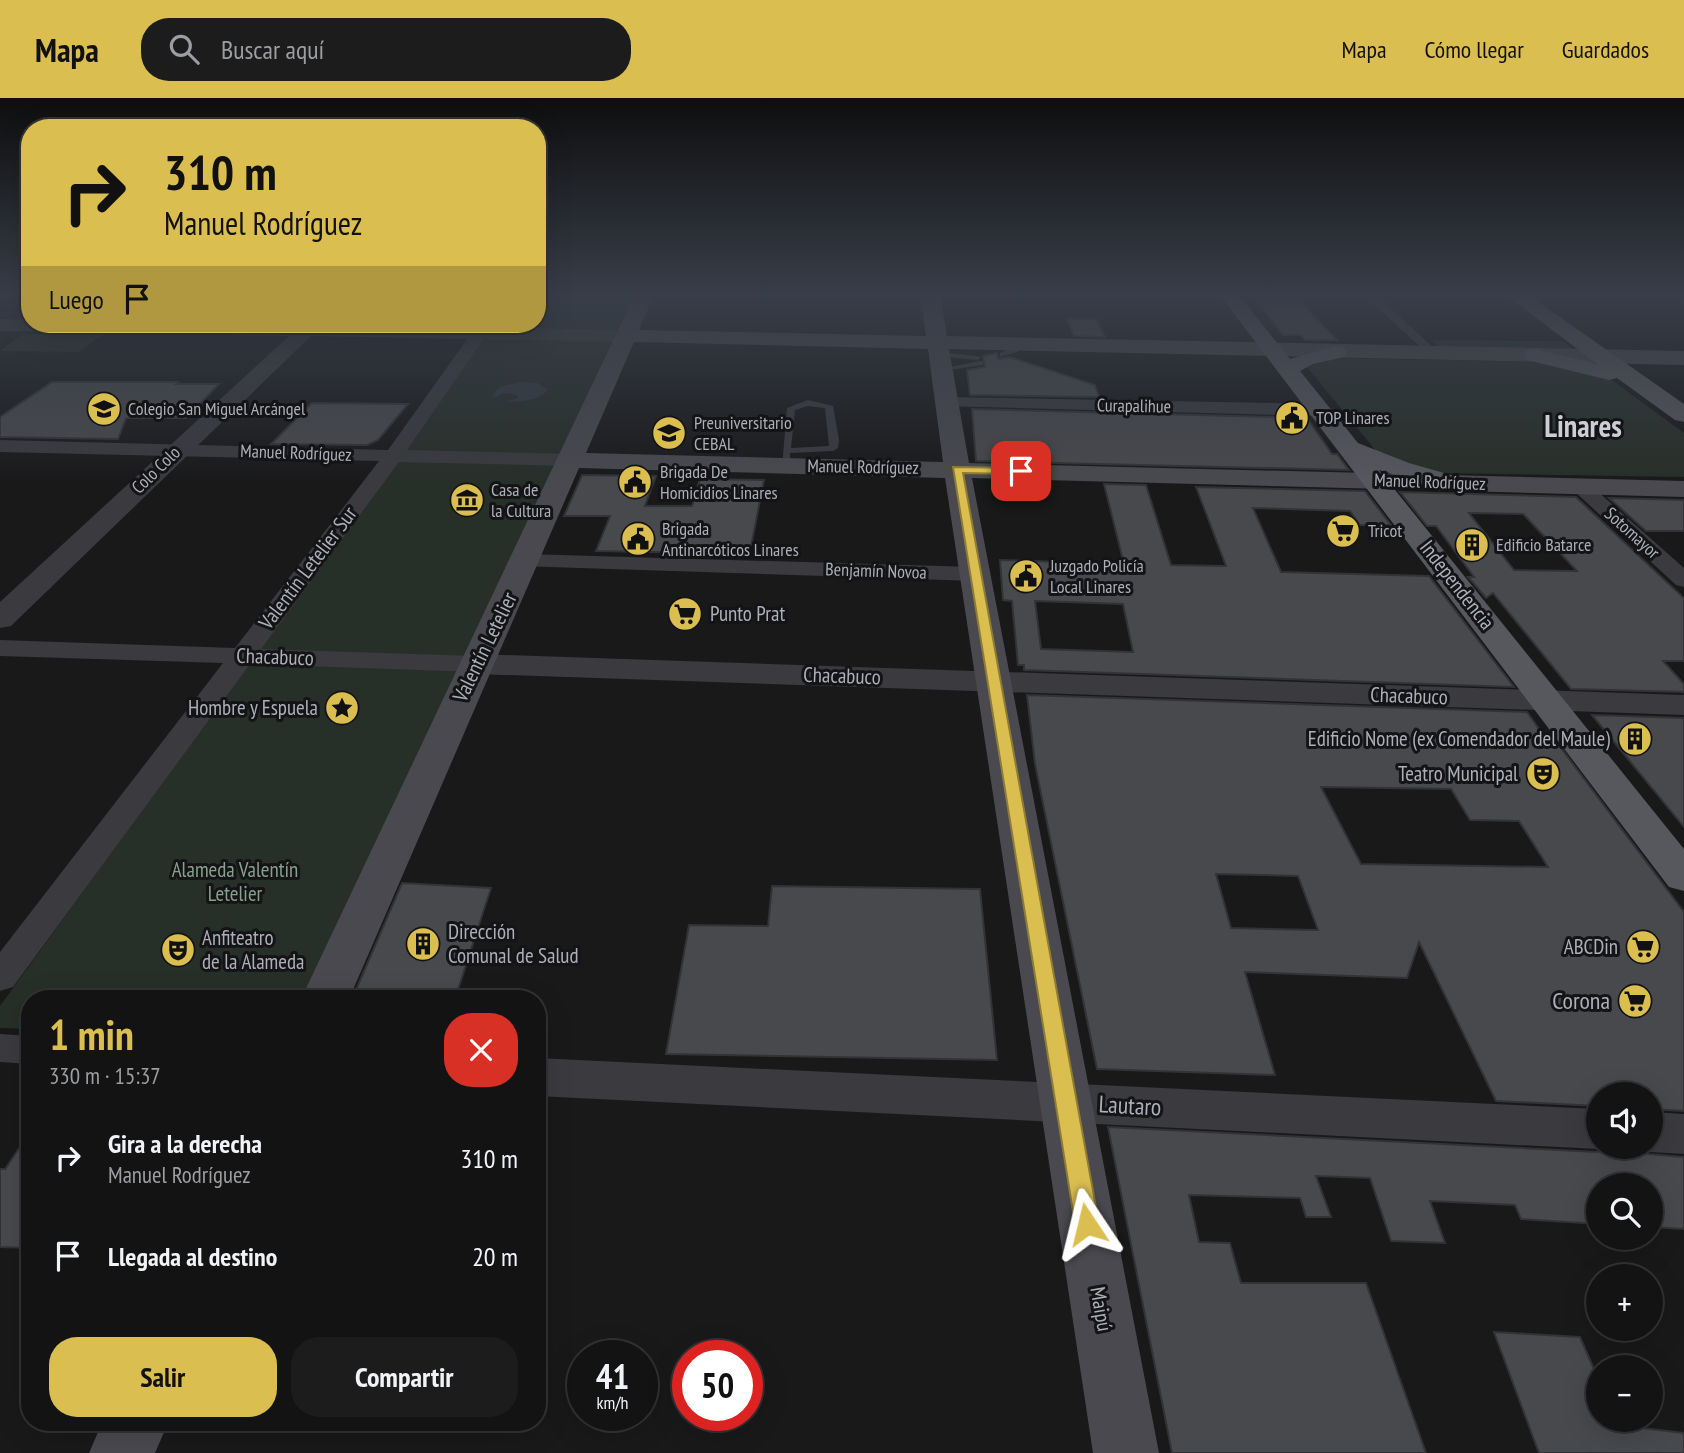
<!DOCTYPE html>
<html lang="es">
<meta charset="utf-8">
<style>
body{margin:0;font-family:"PT Sans Narrow",sans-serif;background:#1c1c1d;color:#f1f3f6;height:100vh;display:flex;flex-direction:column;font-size:26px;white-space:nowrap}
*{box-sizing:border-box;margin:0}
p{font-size:23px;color:#9d9ea0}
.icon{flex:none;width:38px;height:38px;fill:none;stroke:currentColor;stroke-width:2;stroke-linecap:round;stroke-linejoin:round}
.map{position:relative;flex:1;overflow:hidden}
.details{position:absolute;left:21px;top:892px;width:525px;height:441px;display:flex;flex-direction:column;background:#131314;border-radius:28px;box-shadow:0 7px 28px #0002,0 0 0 2px #323234}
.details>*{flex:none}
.guide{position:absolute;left:21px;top:21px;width:525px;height:214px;border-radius:28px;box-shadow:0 7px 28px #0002,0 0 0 2px #323234;background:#dbbe50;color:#111;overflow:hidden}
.controls{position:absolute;left:1586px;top:984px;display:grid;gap:14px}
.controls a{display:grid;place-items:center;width:77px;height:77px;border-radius:50%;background:#131314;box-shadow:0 7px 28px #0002,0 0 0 2px #323234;font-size:35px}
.speed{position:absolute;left:567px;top:1242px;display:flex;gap:14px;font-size:35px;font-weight:700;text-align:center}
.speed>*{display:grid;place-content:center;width:91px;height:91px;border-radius:50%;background:#131314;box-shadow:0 7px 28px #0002,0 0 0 2px #323234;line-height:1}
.speed small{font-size:18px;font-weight:400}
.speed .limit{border:10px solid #d22;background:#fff;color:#111}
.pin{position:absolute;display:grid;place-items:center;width:60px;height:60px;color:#fff;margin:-30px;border-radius:14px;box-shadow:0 4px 10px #0006}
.me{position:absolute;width:77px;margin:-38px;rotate:350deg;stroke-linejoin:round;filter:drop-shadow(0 0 5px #0008)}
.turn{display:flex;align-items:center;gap:24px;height:147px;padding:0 28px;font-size:32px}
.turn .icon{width:91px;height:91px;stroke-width:2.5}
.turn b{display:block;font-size:49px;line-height:60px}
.then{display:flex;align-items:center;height:66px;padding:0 28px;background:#0003;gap:14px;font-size:26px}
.round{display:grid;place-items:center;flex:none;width:74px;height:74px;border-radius:28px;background:#1c1c1d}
.overview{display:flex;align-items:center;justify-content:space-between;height:119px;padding:0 28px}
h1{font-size:42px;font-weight:800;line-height:52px;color:#dbbe50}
.action{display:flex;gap:14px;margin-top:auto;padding:14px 28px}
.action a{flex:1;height:80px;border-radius:28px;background:#dbbe50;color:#111;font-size:28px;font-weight:800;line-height:80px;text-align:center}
.action a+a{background:#1c1c1d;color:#f1f3f6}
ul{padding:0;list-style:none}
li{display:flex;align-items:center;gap:21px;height:98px;padding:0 28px}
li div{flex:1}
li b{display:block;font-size:26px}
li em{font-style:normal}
header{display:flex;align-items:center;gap:42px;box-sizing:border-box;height:98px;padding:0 35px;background:#dbbe50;color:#111}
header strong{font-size:33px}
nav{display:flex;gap:38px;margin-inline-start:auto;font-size:24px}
.search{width:490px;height:63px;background:#1c1c1d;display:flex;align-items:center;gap:18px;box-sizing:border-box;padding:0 24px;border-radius:28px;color:#9d9ea0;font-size:26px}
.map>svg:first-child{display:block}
.green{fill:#272f29}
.water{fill:#343a42}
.building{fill:#48494c;stroke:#333336;stroke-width:2;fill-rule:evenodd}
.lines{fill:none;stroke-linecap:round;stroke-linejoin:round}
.service{fill:#3a3a3f;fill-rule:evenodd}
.pedestrian{fill:#3a3a3f;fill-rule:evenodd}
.minor{fill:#3a3a3f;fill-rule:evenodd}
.tertiary{fill:#3a3a3f;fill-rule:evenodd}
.secondary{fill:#49494f;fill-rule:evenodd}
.primary{fill:#57575e;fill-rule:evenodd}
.route{fill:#dbbe50;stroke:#8e7c34;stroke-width:2}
.labels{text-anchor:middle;stroke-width:6;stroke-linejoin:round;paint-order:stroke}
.far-street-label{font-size:18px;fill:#adafb8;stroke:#141416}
.far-poi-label{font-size:18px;fill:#adafb8;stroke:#141416;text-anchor:start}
.street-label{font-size:21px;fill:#adafb8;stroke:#141416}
.poi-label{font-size:21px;fill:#adafb8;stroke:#141416;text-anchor:end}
.park-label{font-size:21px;fill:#86a18b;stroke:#141416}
.near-poi-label{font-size:24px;fill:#adafb8;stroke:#141416;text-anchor:end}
.near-street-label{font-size:24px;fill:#adafb8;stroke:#141416}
.far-town-label{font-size:30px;font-weight:bold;fill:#cdced5;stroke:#141416}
</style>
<header>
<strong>Mapa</strong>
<div class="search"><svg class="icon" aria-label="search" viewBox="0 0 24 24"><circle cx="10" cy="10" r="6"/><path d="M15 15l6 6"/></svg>Buscar aquí</div>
<nav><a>Mapa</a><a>Cómo llegar</a><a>Guardados</a></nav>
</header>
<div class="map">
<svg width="1684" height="1355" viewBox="0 0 1684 1355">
<rect width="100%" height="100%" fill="#19191a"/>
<path class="green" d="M537,196H634L309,901H30V931L0,930V908L495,226H537Z
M23,236H104L78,254L0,253Z
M1432,242L1563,243L1574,251L1440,250Z
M1331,260L1544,264L1609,280L1684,335V379L1430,375L1381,359L1307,269Z"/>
<path class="water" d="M519,284L538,285L548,292C537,304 520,303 505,304L518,300V298C511,294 500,294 495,300L492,297L500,289Z"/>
<path class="building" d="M1259,206H1303L1337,242H1305L1301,237H1283Z
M1067,221H1096L1105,239L1074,238Z
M997,255L998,261L1010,259L1095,287L1099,299L970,297L967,272L985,269L983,258Z
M52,284H178L176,286H219L186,320H126L118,341L0,339V319Z
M312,305L408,306L378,342L367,347L271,346Z
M972,311L1307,320L1332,356H1337L1349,372L976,363Z
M582,377L656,378L645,408H692L700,381L764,382L749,459H706V455L596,453L610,418H564Z
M1104,386L1146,387L1171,467L1226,468L1196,389L1365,393L1391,427H1360L1350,413L1253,410L1281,474L1429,478L1514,589L1024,572V567H1018L1012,503L1003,502L1000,462L1124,466ZM1035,503L1123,506L1133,554L1041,551Z
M1400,394L1576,399L1684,500V563H1663L1684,586V594L1571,591L1493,495L1486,500L1468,479H1474L1436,428H1427ZM1469,415L1523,416L1577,473L1514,472Z
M1609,400L1684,402V433H1646Z
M1027,597L1527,614L1547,642H1555L1684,814V1013L1650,1011V996H1598V1008L1496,1003L1419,844L1407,880L1245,874L1275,977L1097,971L1035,666ZM1321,689L1451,691L1470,722L1519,723L1548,769L1361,766ZM1216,776L1298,778L1318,832L1231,830Z
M1592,617L1684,620V729L1628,661Z
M402,785L491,790L455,901H352Z
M772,788L980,791L997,962L666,956L689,827L768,828Z
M1108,1029L1598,1054L1609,1048H1630L1649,1056L1684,1059V1131L1650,1129V1087H1598V1126L1521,1121L1515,1107L1430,1103L1445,1145L1391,1143L1370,1080L1316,1078L1331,1119H1306L1300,1100L1189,1097L1199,1144L1230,1145L1241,1185H1366L1426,1355H1172Z
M30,1034V1150L0,1149V1071H5Z
M1494,1234L1580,1239L1598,1280V1321H1615L1617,1327L1684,1335V1355H1539Z"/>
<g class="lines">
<path class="service" d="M1016,244L1023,246L1017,254L1000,259V255L1011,250Z
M940,254L977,258L981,260L977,262L937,258L936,256Z
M980,263H983V267L943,273L939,271Z
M808,302L833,308L839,342L838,350L833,353L790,355V367L782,369L787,310ZM808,308L825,310L829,348L791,350L795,312Z"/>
<path class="pedestrian" d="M1363,196H1375L1437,253V257H1429Z"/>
<path class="minor" d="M478,226H494L407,352L569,356L576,358L579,362L576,366L569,368L399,364L261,551L475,558L484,560L488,566L484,572L475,574L250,566L13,889L0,893V854L223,565L0,558V542L235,550L379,363L0,354V342L388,352Z
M948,299L1319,306L1328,312L1319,318L942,308L939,304Z
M1580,382L1587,384L1684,470V489L1676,487L1573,392L1570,388L1573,384Z
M526,456L975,469L983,471L987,476L983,481L975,483L518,468L514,463L518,458Z
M0,936L30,938V966L0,964Z"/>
<path class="tertiary" d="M0,221L30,222V226H323L625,232L632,234L635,238L632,242L625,244L311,238L11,528L0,530V504L289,238L0,233Z
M475,556L1684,597V617L475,576L464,573L459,566L464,559Z
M537,960L1598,1011V1048H1607L1598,1051L537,998Z
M1650,1014L1684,1016V1056L1650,1054L1632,1048H1650Z"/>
<path class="secondary" d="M635,196H654L639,232L926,238L920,196H940L947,238L1684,253V267L949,251L969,365L1684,383V399L972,380L1159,1355H1093L945,380L579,370L349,901H301ZM634,244L928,251L943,364L586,355Z
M102,1325H168L155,1355H89Z"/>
<path class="primary" d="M1219,196H1238L1290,261L1336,248L1344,249L1347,254L1344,259L1313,266L1300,273L1358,345L1409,365L1458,379L1462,385L1458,391L1449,393L1379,372L1684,751V793L1669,789Z
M1505,196H1527L1684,306V324L1675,322L1617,280L1609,282L1527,262L1524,257L1527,252L1535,251L1597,266Z"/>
</g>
<linearGradient id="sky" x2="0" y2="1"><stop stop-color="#0e0e0e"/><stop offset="0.51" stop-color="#383e49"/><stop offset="1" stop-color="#383e49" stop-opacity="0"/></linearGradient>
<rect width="1684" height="386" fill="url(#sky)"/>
<path class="route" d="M953,369L1021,370L1027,373L1021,376L963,375L1099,1126L1095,1133L1087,1136L1079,1133L1075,1126Z"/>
<defs>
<g id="school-disc" transform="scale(1.75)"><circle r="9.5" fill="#dbbe50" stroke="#141416"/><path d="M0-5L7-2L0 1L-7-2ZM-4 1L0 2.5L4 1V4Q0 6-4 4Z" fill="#111"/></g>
<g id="civic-disc" transform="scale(1.75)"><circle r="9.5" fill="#dbbe50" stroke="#141416"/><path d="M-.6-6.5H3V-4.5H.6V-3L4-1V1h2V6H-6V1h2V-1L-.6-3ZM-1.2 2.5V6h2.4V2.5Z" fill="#111"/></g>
<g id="museum-disc" transform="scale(1.75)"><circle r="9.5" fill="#dbbe50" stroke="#141416"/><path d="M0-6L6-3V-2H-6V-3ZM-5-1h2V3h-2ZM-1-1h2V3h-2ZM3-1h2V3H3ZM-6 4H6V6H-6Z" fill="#111"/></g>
<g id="supermarket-disc" transform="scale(1.75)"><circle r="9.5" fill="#dbbe50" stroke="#141416"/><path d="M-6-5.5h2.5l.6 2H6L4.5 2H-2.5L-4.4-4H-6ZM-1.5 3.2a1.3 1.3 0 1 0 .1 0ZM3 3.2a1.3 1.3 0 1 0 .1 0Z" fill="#111"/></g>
<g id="building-disc" transform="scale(1.75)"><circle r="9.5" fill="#dbbe50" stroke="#141416"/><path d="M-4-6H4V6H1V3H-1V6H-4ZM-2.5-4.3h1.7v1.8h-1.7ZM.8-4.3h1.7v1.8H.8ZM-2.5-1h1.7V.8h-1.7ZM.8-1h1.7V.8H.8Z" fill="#111"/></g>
<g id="sight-disc" transform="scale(1.75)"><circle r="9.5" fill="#dbbe50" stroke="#141416"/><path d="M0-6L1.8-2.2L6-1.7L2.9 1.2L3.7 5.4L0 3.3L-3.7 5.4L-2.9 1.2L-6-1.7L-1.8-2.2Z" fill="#111"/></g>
<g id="theatre-disc" transform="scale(1.75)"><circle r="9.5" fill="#dbbe50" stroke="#141416"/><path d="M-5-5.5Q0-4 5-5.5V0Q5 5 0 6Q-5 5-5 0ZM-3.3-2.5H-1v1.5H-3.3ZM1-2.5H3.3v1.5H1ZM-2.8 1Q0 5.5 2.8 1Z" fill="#111"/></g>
</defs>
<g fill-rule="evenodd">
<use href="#school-disc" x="104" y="311"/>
<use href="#civic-disc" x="1292" y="320"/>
<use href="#school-disc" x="669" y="335"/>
<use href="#civic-disc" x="635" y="384"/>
<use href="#museum-disc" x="467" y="402"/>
<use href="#supermarket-disc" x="1343" y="433"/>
<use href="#civic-disc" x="638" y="441"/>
<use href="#building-disc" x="1472" y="447"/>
<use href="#civic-disc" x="1026" y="478"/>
<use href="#supermarket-disc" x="685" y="516"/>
<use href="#sight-disc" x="342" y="610"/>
<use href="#building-disc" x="1635" y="641"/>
<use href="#theatre-disc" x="1543" y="676"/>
<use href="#building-disc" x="423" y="846"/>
<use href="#supermarket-disc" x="1643" y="849"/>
<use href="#theatre-disc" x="178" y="852"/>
<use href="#supermarket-disc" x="1635" y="903"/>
</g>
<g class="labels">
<g class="far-street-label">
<text transform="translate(1134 308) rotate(1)" y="6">Curapalihue</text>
<text transform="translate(296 355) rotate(2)" y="6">Manuel Rodríguez</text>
<text transform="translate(863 369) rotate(1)" y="6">Manuel Rodríguez</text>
<text transform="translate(156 372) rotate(-44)" y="6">Colo Colo</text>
<text transform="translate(1430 384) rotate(2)" y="6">Manuel Rodríguez</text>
<text transform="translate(1632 435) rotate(42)" y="6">Sotomayor</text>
<text transform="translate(876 473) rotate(2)" y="6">Benjamín Novoa</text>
</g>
<g class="far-poi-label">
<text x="128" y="317">Colegio San Miguel Arcángel</text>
<text x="1316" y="326">TOP Linares</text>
<text x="694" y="331">Preuniversitario<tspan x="694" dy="21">CEBAL</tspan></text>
<text x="660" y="380">Brigada De<tspan x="660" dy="21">Homicidios Linares</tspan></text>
<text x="491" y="398">Casa de<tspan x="491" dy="21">la Cultura</tspan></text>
<text x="662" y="437">Brigada<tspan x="662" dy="21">Antinarcóticos Linares</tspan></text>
<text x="1368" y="439">Tricot</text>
<text x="1496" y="453">Edificio Batarce</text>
<text x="1050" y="474">Juzgado Policía<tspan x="1050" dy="21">Local Linares</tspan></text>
</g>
<g class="street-label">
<text transform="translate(308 470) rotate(-53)" y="7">Valentín Letelier Sur</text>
<text transform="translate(1457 487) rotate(52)" y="7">Independencia</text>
<text transform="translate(485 549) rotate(-64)" y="7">Valentín Letelier</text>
<text transform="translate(275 559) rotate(2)" y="7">Chacabuco</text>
<text transform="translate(842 578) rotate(2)" y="7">Chacabuco</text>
<text transform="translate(1409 598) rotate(2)" y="7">Chacabuco</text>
<text transform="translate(1101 1211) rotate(80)" y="7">Maipú</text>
</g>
<g class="poi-label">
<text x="710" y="523" text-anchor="start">Punto Prat</text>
<text x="318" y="617">Hombre y Espuela</text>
<text x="1610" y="648">Edificio Nome (ex Comendador del Maule)</text>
<text x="1518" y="683">Teatro Municipal</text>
<text x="448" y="841" text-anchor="start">Dirección<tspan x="448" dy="24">Comunal de Salud</tspan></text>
<text x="202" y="847" text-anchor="start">Anfiteatro<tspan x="202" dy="24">de la Alameda</tspan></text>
<text x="1618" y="856">ABCDin</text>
</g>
<g class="park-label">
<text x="235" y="779">Alameda Valentín<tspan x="235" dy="24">Letelier</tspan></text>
</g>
<g class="near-poi-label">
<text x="1610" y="911">Corona</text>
</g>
<g class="near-street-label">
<text transform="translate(1130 1008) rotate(3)" y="8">Lautaro</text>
</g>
<g class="far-town-label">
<text x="1583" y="339">Linares</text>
</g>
</g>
</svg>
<div class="controls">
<a><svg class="icon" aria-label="sound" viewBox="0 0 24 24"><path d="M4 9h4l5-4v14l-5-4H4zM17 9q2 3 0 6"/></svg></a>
<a><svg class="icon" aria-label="search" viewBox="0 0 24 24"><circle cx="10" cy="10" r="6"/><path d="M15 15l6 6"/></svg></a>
<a>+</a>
<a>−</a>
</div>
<div class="speed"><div>41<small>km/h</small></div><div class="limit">50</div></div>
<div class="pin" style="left:1021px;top:373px;background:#d93025"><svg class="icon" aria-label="arrive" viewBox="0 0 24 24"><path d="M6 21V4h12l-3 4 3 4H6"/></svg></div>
<svg class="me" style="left:1087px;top:1126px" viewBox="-20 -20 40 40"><path d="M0-17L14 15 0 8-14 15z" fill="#dbbe50" stroke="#fff" stroke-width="4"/></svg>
<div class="guide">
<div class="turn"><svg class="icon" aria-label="right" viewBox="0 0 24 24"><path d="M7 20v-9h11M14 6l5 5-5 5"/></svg><div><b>310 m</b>Manuel Rodríguez</div></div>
<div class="then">Luego<svg class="icon" aria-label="arrive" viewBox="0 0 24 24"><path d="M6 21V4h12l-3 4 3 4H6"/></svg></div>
</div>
<section class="details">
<div class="overview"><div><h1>1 min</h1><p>330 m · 15:37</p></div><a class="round" style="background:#d93025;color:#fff"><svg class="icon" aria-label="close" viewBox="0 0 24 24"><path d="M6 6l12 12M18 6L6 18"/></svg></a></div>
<ul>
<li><svg class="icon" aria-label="right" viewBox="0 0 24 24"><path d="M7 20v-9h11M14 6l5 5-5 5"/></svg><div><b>Gira a la derecha</b><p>Manuel Rodríguez</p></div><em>310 m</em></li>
<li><svg class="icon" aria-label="arrive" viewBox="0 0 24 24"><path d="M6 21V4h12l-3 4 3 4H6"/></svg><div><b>Llegada al destino</b></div><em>20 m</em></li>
</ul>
<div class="action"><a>Salir</a><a>Compartir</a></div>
</section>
</div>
